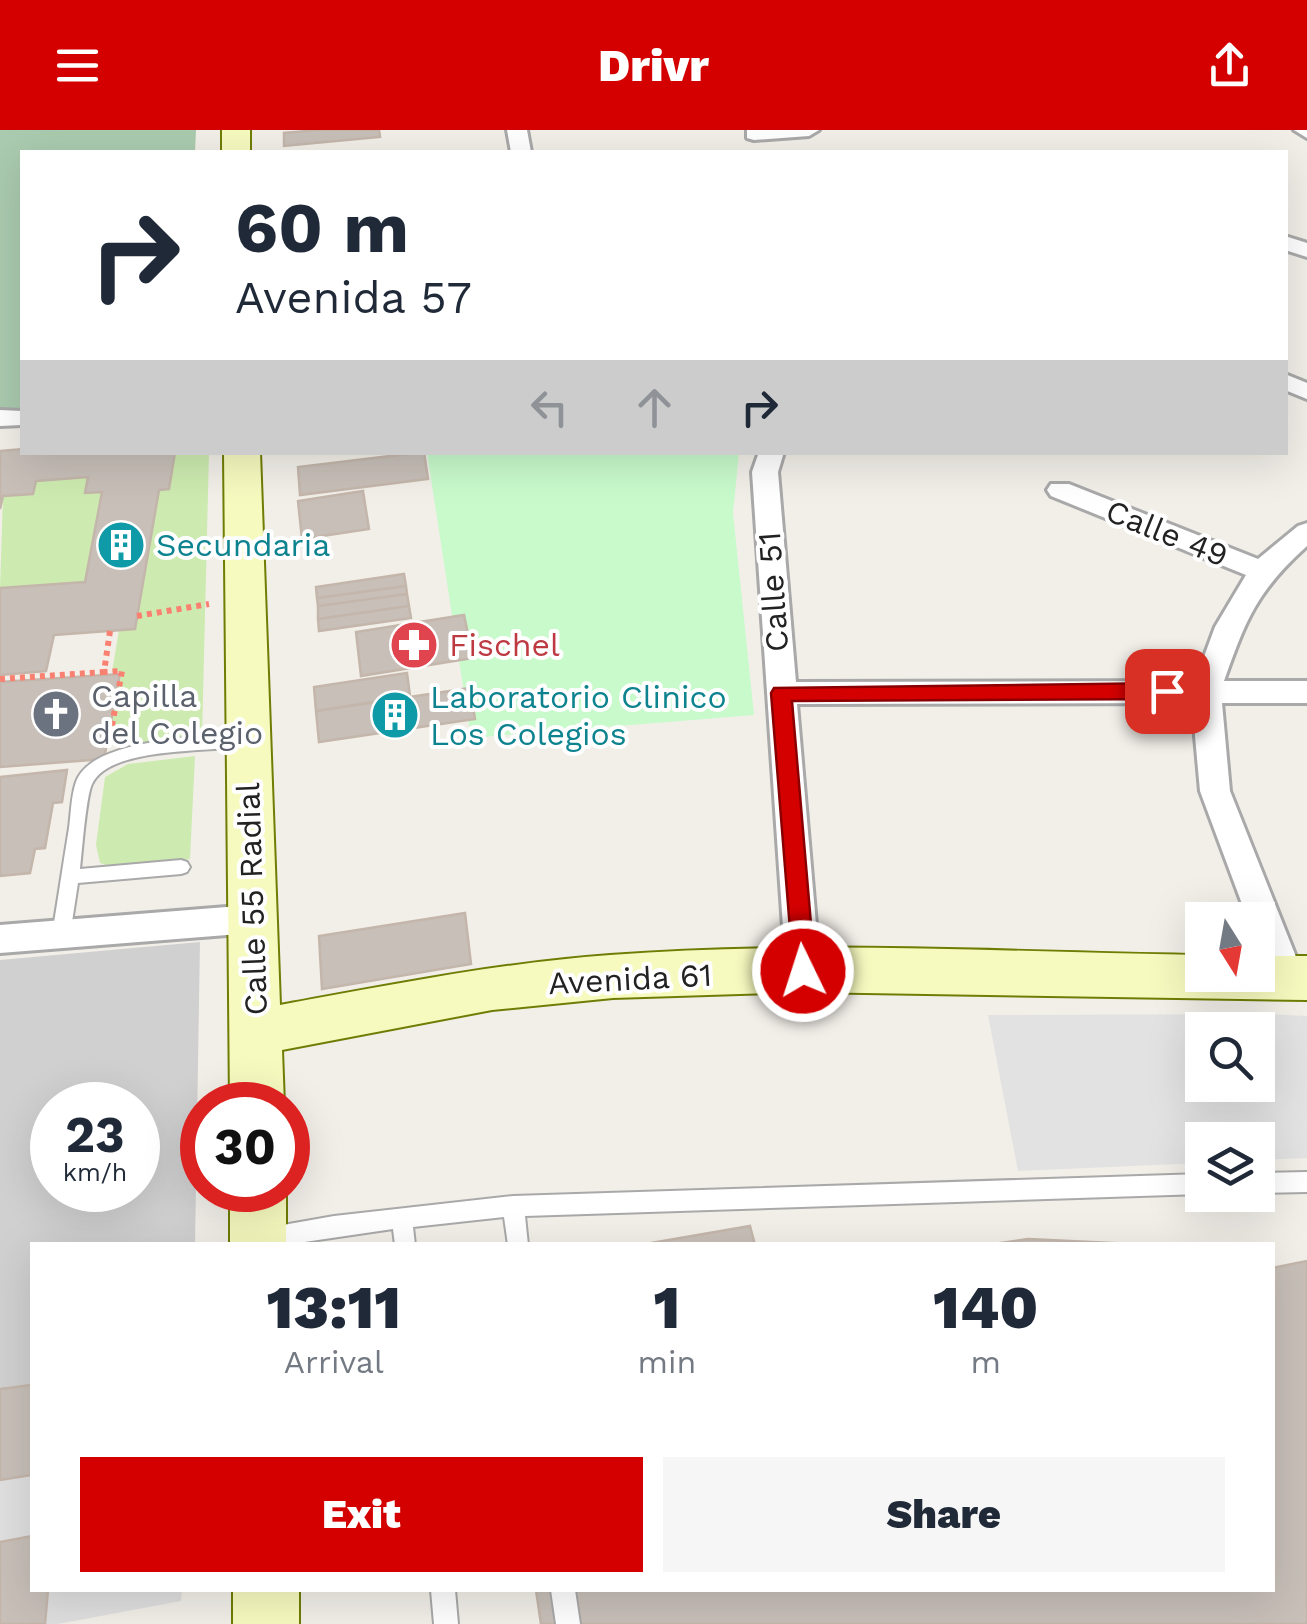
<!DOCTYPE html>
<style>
body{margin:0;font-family:"Work Sans",sans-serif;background:#f6f6f7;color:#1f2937;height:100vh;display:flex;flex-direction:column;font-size:38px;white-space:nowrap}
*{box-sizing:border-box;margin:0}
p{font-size:32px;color:#747a83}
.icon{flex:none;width:55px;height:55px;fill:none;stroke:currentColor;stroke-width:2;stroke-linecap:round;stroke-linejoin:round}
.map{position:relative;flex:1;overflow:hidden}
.side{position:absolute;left:30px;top:1112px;width:1245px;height:350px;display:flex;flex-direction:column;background:#fff;border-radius:0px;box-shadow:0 10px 40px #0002}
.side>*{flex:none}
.top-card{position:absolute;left:20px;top:20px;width:1268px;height:305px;border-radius:0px;box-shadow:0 10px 40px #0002;background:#fff;color:#1f2937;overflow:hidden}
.needle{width:65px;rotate:169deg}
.tools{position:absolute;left:1185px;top:772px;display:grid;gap:20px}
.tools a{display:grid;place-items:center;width:90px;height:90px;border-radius:0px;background:#fff;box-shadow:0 10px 40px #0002;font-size:50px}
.speed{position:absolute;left:30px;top:952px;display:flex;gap:20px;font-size:50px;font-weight:700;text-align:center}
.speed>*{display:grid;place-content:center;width:130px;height:130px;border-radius:50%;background:#fff;box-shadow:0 10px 40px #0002;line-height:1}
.speed small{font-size:25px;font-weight:400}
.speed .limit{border:15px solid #d22;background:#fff;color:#111}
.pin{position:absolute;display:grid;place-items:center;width:85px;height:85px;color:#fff;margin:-42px;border-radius:20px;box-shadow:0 5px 15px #0006}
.me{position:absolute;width:110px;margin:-55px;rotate:356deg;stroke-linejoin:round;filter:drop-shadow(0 0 8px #0008)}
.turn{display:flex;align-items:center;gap:35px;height:210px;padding:0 50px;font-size:45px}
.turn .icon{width:130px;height:130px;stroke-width:2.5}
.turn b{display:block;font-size:70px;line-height:85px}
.lanes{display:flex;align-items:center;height:95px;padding:0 50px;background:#0003;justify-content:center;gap:50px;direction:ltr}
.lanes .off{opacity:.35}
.eta{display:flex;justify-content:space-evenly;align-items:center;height:170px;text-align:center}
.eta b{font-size:60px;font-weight:800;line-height:70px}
.cta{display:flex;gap:20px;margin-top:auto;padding:20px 50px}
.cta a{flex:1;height:115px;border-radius:0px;background:#d40000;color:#fff;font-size:40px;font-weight:800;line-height:115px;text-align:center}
.cta a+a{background:#f6f6f7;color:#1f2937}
header{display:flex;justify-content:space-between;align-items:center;height:130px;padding:0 50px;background:#d40000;color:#fff;font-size:45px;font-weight:800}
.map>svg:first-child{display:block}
.residential{fill:#e0dfdf}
.religious{fill:#d0d0d0;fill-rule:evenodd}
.grass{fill:#cdebb0}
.cemetery{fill:#aacbaf}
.park{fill:#c8facc}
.parking{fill:#e2e2e2;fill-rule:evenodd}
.building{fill:#c7bfb8;stroke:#c4b6ab;stroke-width:2.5}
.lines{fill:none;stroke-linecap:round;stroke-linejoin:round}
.lane-casing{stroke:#a9a9a9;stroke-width:4}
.street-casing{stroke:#a9a9a9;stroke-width:6}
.secondary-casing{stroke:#707d05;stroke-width:4}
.path{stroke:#fa8072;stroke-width:6;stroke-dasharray:5 5;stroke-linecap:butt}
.lane{fill:#fff;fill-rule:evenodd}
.street{fill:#fff;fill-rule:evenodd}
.secondary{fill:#f7fabf;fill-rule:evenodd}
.route{fill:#d40000;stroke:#8a0000;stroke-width:2.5}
.labels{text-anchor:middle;stroke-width:8;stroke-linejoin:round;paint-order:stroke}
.street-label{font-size:32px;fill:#222;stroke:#fff}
.culture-label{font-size:32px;fill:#0d838f;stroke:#fff;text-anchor:start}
.health-label{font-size:32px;fill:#be3a42;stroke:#fff;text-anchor:start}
.worship-label{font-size:32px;fill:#5b616d;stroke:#fff;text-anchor:start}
</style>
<header><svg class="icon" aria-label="menu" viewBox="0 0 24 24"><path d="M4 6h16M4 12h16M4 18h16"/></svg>Drivr<svg class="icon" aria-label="share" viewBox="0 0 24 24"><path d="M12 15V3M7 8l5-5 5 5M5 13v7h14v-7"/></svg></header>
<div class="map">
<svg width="1307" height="1494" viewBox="0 0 1307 1494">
<rect width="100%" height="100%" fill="#f2efe9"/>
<path class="residential" d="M32,1255V1460H182L181,1471L58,1494H0V1259Z"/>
<path class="religious" d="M200,812L195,1115H32V1255L0,1259V830ZM52,975H138V1060H52Z"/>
<path class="grass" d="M175,323H209L202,607L107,616L122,542H112L119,500L135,499L159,360L169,359Z
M88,347L102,362L85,452L0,458L3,366L33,364L36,351Z
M195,626L190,729L118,739L100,733L96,715L105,647L128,634Z"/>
<path class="cemetery" d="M0,0H196L195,22H22V278H0Z"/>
<path class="park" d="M427,323H739L733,383L754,585L471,608Z"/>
<path class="parking" d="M1266,884L1307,886V1028L1258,1030V1010H1202V1033L1018,1041L988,885ZM1202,900H1258V955H1202Z"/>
<path class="building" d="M317,0H379L380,7L284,16V3Z
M22,319V322H175L169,359L159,360L135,499L54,505L46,541L0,545V458L85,452L102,362L85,363L88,347L36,351L33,364L3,366L0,379V321Z
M424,322L428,349L300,365L298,337Z
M363,361L369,399L302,409L298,371Z
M404,444L406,456L317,468L316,457Z
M406,456L407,464L318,476L317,468Z
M407,464L409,476L318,489V476Z
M409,476L411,488L319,501L318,489Z
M464,485L473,528L361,546L356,502Z
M407,543L410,566L316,581L314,557Z
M120,544L104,629L0,637V552Z
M470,558L475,589L319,612L316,581Z
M67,640L62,672L53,673L45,718L35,719L30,743L0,746V647Z
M465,783L471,834L322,859L319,806Z
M750,1096L755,1115H645V1114Z
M1028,1109L1133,1114L1134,1115H986Z
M1307,1131V1494H541L536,1460H1272V1138Z
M32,1255V1345L0,1350V1259Z
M32,1406V1460H48L45,1494H0V1412Z"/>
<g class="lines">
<g class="lane-casing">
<path id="lane" d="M248,604L254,606L256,610L254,614C217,624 111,614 92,654C86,666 82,722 80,739L181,730L187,732L190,737L187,742L181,744L78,753L70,805L67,810L61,813L55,810L52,805C58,769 63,734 69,698C71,684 71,666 76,652C92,607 208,607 248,604Z
M1307,1042V1062L1258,1063V1043Z
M1202,1044V1064L525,1086L528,1115H508L504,1087L413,1097L415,1115H395L393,1099L284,1115H259L256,1108L259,1101L266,1098L334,1086L513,1066Z
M431,1460H455L458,1494H434Z
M551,1460H575L580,1494H556Z"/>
</g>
<g class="street-casing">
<path id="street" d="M507,0H527L531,22H511Z
M747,0H819L809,6L754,10L747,8Z
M1294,0H1307V8Z
M1285,106L1307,113V127L1285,120Z
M1285,244L1307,253V269L1285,260Z
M0,280L22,281V295L0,296Z
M759,322H784L778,342L796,552L1195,551L1215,497L1246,445L1051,366L1047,360L1051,354H1069L1258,429L1298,396L1307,393V416C1257,461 1246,489 1224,551H1307V573H1222L1230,661L1304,847L1299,857L1287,862L1275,857L1258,814V790H1248L1200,661L1192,573L797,574L820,841L815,851L803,856L791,851L786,841L752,342Z
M252,775L264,779L269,789L264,799L252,803L0,823V795Z"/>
</g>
<g class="secondary-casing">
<path id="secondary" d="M222,0H250V22H222Z
M224,322H260L280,875C390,855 499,833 610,825C806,810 1006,822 1202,825V845H1258V826H1307V870L803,862L613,868L492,880L282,920L284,975H230Z
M230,1060H286V1115H230Z
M233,1460H299V1494H233Z"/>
</g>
<path class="path" d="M137,486L209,474
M110,501L104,542L122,541L111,601H116
M0,549L104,542"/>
<use href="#lane" class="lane"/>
<use href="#street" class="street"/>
<use href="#secondary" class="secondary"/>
</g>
<path class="route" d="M1167,553L1177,561L1167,569L792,571L815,841L811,849L803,852L794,849L771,563L774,558Z"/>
<defs>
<g id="building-disc" transform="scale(2.5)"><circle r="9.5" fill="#0f9aa8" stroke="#fff"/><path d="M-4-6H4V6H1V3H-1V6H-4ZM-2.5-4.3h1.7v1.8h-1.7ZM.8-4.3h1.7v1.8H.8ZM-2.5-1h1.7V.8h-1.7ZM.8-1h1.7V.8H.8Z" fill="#fff"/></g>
<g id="pharmacy-disc" transform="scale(2.5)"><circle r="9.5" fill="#e0444e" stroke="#fff"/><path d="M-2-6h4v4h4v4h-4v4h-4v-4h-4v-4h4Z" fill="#fff"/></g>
<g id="church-disc" transform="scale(2.5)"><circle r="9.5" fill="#6b7280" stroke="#fff"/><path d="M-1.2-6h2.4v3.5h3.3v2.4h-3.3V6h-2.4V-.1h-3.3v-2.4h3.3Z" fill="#fff"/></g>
</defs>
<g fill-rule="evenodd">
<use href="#building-disc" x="121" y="415"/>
<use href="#pharmacy-disc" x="414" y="515"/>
<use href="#church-disc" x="56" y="584"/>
<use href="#building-disc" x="395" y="585"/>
</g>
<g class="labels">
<g class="street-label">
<text transform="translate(1167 403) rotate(22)" y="11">Calle 49</text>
<text transform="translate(773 462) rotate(-94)" y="11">Calle 51</text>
<text transform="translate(252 769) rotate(-92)" y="11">Calle 55 Radial</text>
<text transform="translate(630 849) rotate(-3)" y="11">Avenida 61</text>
</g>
<g class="culture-label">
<text x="156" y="426">Secundaria</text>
<text x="430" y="578">Laboratorio Clinico<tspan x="430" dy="37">Los Colegios</tspan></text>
</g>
<g class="health-label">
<text x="449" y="526">Fischel</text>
</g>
<g class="worship-label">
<text x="91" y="577">Capilla<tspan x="91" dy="37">del Colegio</tspan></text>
</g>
</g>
</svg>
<div class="tools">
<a><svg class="needle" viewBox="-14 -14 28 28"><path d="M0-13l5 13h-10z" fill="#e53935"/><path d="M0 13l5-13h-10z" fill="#747a83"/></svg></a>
<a><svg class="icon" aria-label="search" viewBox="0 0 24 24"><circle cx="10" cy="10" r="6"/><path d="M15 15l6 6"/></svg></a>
<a><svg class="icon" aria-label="layers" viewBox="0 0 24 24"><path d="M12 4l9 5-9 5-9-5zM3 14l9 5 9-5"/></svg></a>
</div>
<div class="speed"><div>23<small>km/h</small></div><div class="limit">30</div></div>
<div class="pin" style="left:1167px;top:561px;background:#d93025"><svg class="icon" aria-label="arrive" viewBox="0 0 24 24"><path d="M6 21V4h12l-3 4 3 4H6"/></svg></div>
<svg class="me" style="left:803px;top:841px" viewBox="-20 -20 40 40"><circle r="17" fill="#d40000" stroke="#fff" stroke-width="3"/><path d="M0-11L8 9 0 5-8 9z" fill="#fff"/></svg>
<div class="top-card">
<div class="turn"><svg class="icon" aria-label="right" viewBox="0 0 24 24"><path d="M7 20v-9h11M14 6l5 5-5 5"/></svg><div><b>60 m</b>Avenida 57</div></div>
<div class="lanes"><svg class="icon off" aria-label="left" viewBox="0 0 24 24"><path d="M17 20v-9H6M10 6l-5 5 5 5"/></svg><svg class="icon off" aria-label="ahead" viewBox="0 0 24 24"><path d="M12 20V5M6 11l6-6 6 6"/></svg><svg class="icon" aria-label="right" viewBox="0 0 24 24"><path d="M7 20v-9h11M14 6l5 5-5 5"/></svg></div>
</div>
<section class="side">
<div class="eta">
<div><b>13:11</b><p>Arrival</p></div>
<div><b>1</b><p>min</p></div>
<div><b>140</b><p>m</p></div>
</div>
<div class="cta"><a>Exit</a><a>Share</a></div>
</section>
</div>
